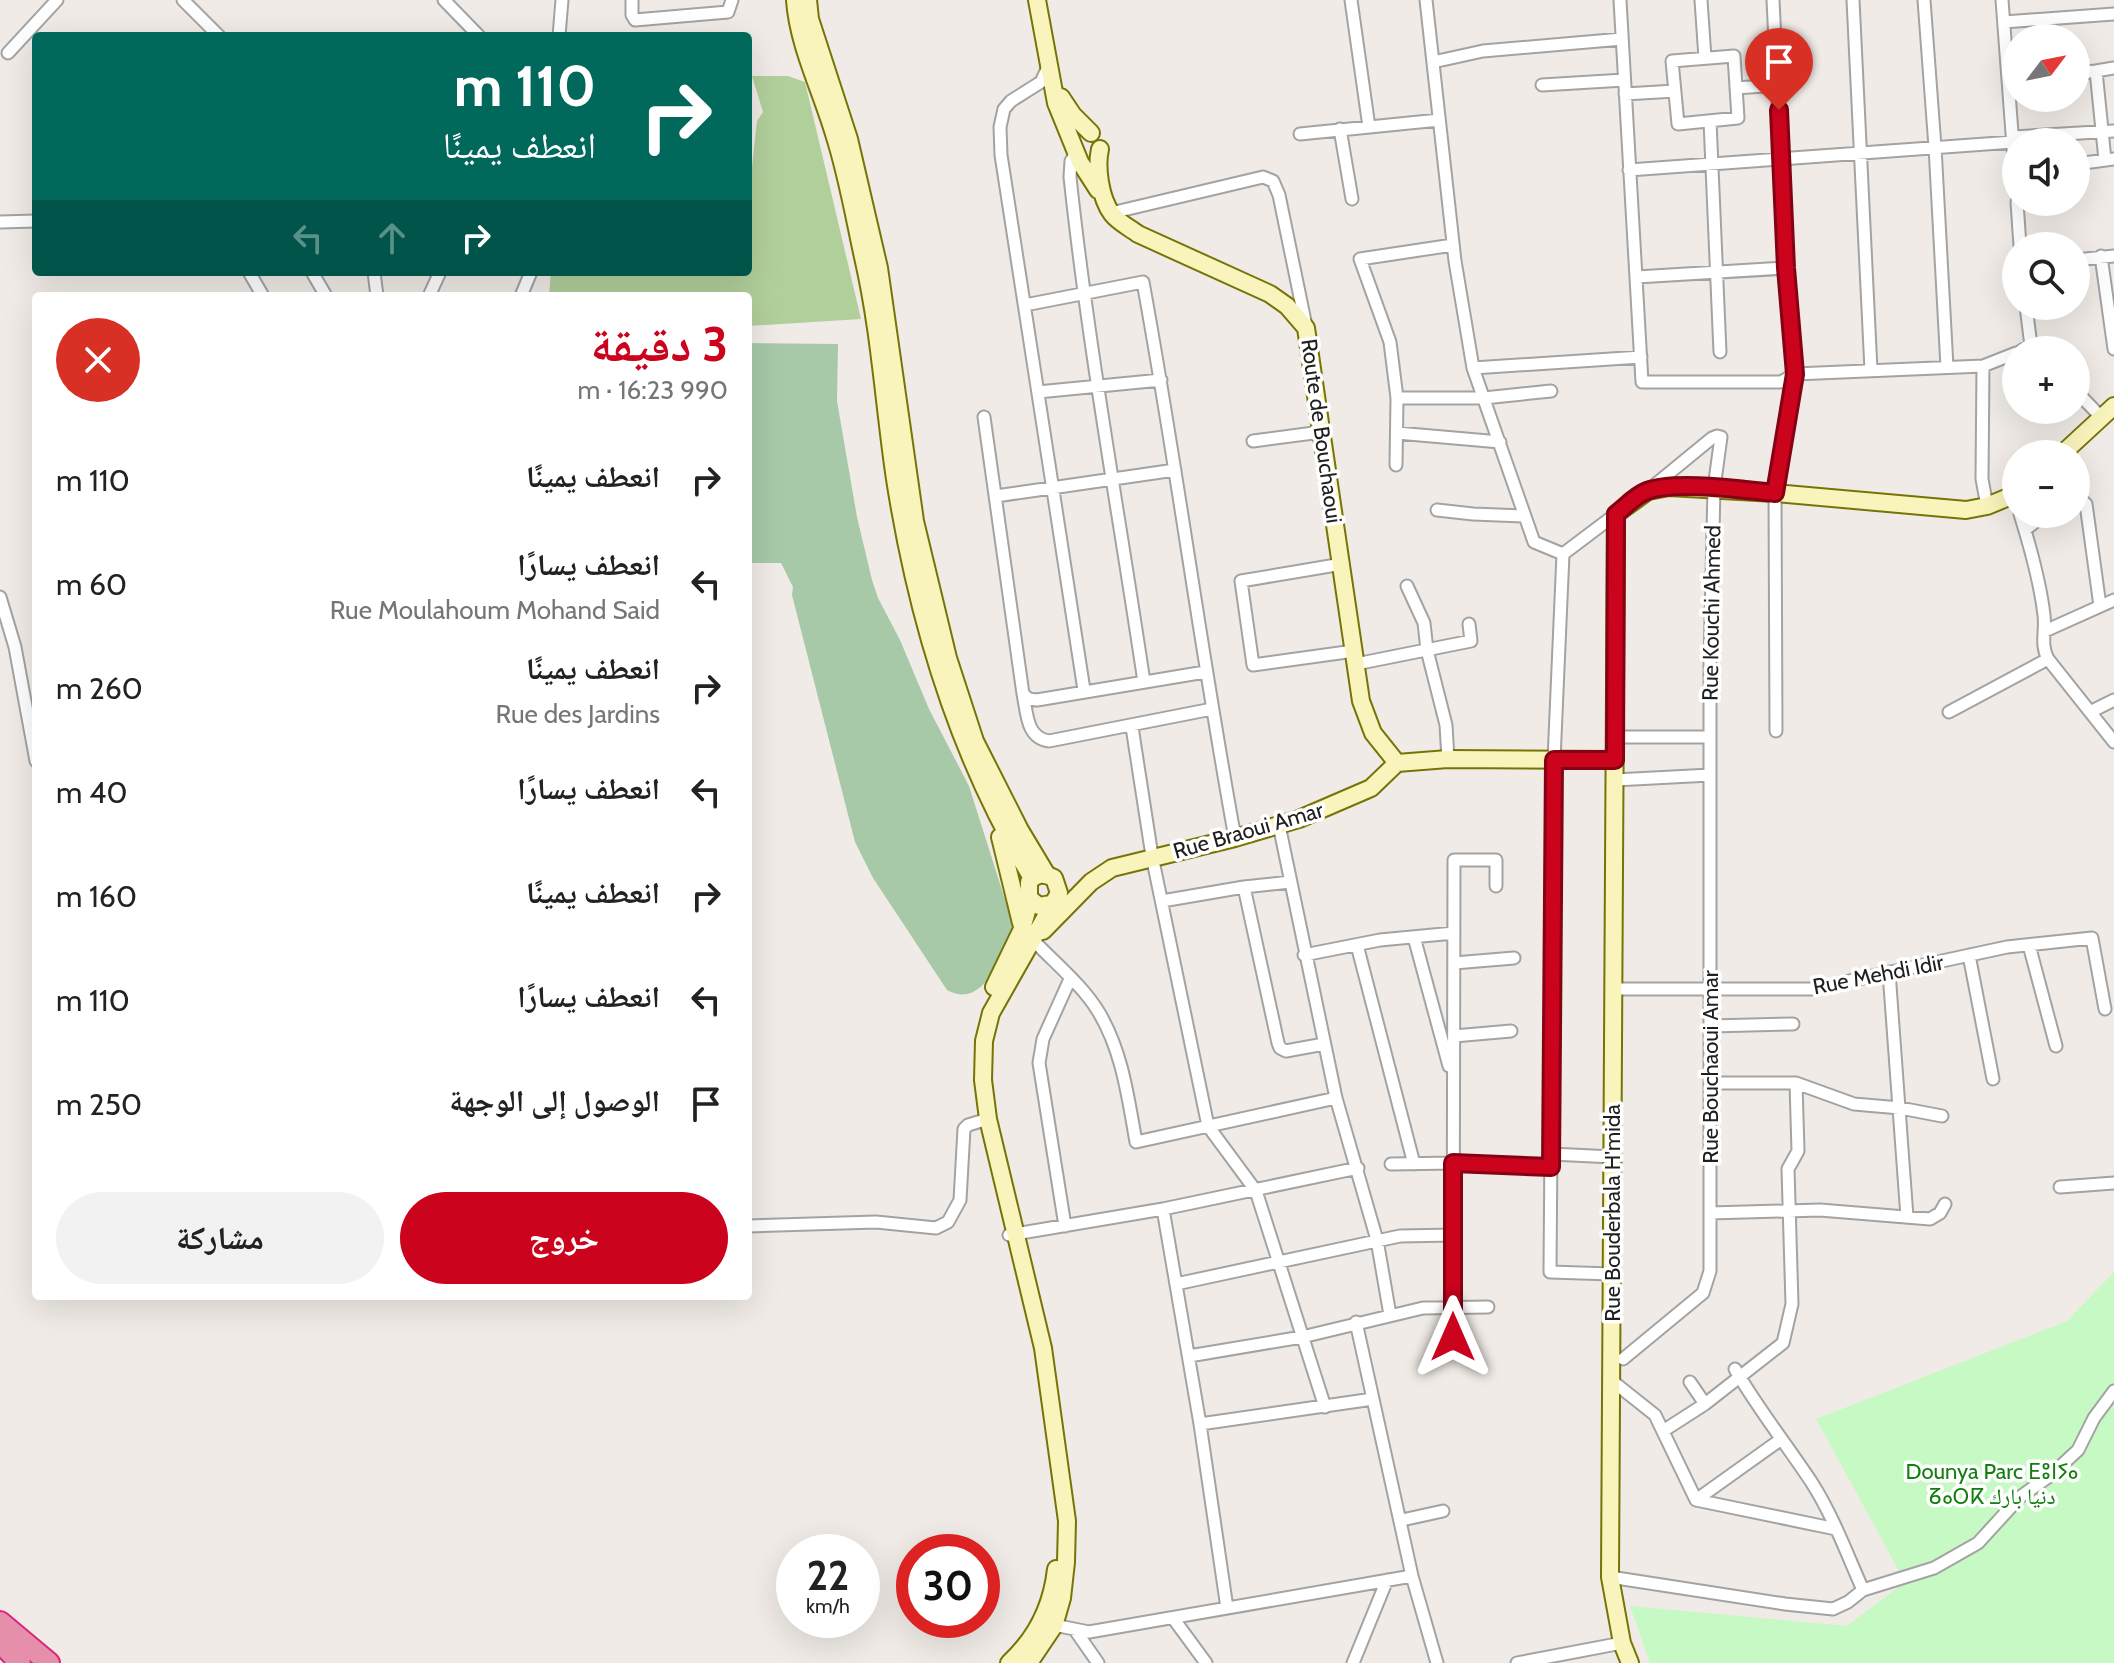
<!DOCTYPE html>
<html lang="ar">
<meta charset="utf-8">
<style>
body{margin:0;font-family:Cabin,"Noto Naskh Arabic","Noto Sans Tifinagh",sans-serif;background:#f2f2f2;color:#222;direction:rtl;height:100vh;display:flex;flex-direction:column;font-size:30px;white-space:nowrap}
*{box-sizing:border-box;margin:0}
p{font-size:26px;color:#767676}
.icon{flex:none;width:44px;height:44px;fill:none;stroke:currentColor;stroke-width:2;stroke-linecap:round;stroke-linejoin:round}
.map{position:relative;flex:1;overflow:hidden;direction:ltr}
.panel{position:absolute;left:32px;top:292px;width:720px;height:1008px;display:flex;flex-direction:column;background:#fff;border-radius:8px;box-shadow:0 8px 32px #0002;direction:rtl}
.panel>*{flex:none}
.banner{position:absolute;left:32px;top:32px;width:720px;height:244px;border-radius:8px;box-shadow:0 8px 32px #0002;direction:rtl;background:#00695c;color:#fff;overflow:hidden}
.needle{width:52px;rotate:58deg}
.buttons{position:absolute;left:2002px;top:24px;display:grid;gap:16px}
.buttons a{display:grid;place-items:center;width:88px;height:88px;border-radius:50%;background:#fff;box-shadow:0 8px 32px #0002;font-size:40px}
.speed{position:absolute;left:776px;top:1534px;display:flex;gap:16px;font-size:40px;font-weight:700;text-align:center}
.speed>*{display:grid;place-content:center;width:104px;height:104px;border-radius:50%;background:#fff;box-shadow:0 8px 32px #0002;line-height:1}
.speed small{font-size:20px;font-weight:400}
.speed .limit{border:12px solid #d22;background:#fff;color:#111}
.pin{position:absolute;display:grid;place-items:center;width:68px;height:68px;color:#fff;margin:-82px -34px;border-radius:50% 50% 50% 0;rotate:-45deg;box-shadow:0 0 8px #0007}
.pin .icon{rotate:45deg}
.me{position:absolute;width:88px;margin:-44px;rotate:0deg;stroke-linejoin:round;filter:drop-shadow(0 0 6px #0008)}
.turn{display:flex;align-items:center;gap:28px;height:168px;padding:0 24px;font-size:36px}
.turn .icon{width:104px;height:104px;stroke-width:2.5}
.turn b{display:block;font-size:56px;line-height:68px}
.lanes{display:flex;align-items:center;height:76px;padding:0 24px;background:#0003;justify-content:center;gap:40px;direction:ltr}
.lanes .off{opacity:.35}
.round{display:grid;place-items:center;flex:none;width:84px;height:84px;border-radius:42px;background:#f2f2f2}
.head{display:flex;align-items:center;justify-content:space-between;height:136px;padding:0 24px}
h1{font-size:48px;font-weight:800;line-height:60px;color:#cc031d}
.cta{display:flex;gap:16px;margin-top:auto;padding:16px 24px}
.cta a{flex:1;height:92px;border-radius:48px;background:#cc031d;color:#fff;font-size:32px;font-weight:800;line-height:92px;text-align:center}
.cta a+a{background:#f2f2f2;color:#222}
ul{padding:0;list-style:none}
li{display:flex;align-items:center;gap:24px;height:104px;padding:0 24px}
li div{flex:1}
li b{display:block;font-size:30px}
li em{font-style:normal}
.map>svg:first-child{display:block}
.forest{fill:#b1cf9b}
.cemetery{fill:#a7c9a8}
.park{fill:#c7f9c4}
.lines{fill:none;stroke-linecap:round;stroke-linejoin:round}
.street-casing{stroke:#a3a3a3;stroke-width:15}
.secondary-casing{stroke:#767406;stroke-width:20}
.highway-casing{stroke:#d9287c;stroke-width:24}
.street{stroke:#fff;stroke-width:11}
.secondary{stroke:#f9f4bb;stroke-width:16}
.highway{stroke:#e68fab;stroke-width:20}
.route-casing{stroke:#850213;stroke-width:20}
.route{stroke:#cc031d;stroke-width:14}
.labels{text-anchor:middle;stroke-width:7;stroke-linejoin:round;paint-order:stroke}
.street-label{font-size:22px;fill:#1f1f1f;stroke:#fff}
.park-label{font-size:22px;fill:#137e0d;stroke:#fff}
</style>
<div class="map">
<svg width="2114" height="1663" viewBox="0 0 2114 1663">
<rect width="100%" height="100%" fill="#f0ebe6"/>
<path class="forest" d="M752,76H788L805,82L861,319L748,326V296H549L551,272H748V204L757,121L763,112Z"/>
<path class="cemetery" d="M748,343L838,344L837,401L857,517L872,580L878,598L900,640L929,709L969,786L1014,928C1002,952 985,1011 947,990L873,878L855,842L792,595L793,587L781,563H748Z"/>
<path class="park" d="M2114,1272V1663H1650L1630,1606L1847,1626L1905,1582L1816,1419L2067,1321Z"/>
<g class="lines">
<g class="street-casing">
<path id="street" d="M183,0L219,36
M444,0L479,36
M632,0V15L635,20L728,12L732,0
M1351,0L1369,127
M1426,0L1455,261L1473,368L1534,542L1563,554
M1620,0L1642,382H1781L1795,374L1983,366L2016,353
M1701,0L1705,58
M1773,0L1786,268L1795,374L1775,493L1776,731
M1853,0L1871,370
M1924,0L1935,147L1947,367
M2002,0L2016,186
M2004,22L2114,14
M559,36L562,0
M8,53L57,0
M1734,56L1738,118L1678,124L1672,61Z
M1433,62L1483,51L1622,39
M1048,67L1041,82L1011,101L1004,109L1000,127L1001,155L1084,690
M2096,71L2114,68
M2076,73L2096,71L2105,160
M1542,85L1624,80
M1736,88L1778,85
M1625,94L1675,91
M1710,121L1720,352
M1340,129L1352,199
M1300,134L1439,120
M2013,137L2114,131
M1077,151L1071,161L1070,177C1088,346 1119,514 1144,682
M2076,164L2114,159
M1629,170L2013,142
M2017,202L2020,246
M1111,213L1263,177L1273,181L1279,195L1306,326
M0,222L36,221
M2101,256L2114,349
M2076,260L2114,256
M249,272L263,296
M312,272L326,296
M374,272L377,296
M1637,277L1786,268
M429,296L440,272
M521,296L531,272
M1025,305L1143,282C1177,467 1201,653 1235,838
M2022,350L2031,346L2026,306
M1983,366L1982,479L1987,506
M1473,368L1641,357
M2076,391L2101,417
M1038,392L1161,380
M1397,398H1484L1551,391
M984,417L1023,694L1029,699L1037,700L1205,672
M1397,433L1500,442
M1253,441L1321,432
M1396,465L1397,398L1390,342L1360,259L1453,245
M2076,495L2086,504L2100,606
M996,496L1175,470
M1437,510L1473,514L1523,516
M2020,514C2030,546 2040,581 2044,615C2046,632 2040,644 2048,659L2114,742
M2025,530L2045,514
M1342,564L1241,581L1253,665L1354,651
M1407,586L1424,623L1427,650L1446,725L1448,759
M0,597L15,647L36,761
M2045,631L2114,600
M1356,664L1471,641L1469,624
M1023,694C1027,712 1026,738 1049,741L1212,709
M1949,712L2048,659
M2090,712L2114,700
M1132,727L1152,856L1208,1126L1256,1191L1325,1407
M1616,737H1710
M1615,780L1710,775
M1279,825L1336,1098L1377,1240L1390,1315
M1244,887L1278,1043L1280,1048L1286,1051L1324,1044
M1162,901L1244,887L1290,882
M1414,937L1449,1066
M1035,942C1056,964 1082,985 1098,1011C1122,1050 1128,1097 1136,1142L1336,1098
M1357,945L1414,1164
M2029,945L2056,1046
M1304,955L1380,940L1454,933
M1969,955L1993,1079
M1454,963L1514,958
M1889,972L1907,1217
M1614,989H1812L2007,947L2092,938L2105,1009
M1710,1026L1793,1024
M1454,1036L1511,1031
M1710,1083H1796L1854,1104L1900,1108L1942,1116
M1551,1154L1613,1157
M1391,1164L1453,1163L1551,1167
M2060,1187L2114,1183
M1163,1209L1200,1424L1227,1608
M1710,1213L1820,1210L1930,1219L1940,1213L1945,1204
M748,1226L876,1222L936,1228L948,1222L960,1200L964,1129L968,1125L988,1119
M1065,1226L1039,1063L1043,1039L1070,979
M1009,1235L1163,1209L1358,1168
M1612,1274L1550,1272L1554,760L1563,554L1616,514
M1176,1284L1400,1236L1453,1235
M1356,1322L1412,1576
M1453,1337L1454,860H1496V886
M1189,1356L1302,1337L1423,1308L1488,1307
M1623,1359L1703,1293L1710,1271V662L1714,488L1721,437L1717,436L1712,438L1651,488
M1611,1380L1655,1415L1696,1500L1836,1529
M1690,1382L1705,1404
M1200,1424L1373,1399
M1663,1431L1705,1404L1783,1343L1792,1304L1788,1169L1798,1151L1796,1083
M1696,1500L1780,1440
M1402,1520L1443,1511
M1610,1577L1785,1604L1833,1609L1848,1602L1863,1590C1847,1554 1833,1516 1812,1483C1787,1445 1758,1409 1735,1369
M1863,1590L1934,1568L1978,1543L2020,1497L2051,1475L2078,1450L2094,1418L2114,1391
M1173,1618L1206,1663
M1049,1624L1089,1632L1412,1576L1437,1663
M1075,1630L1098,1663
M1353,1663L1387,1580
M1517,1663L1622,1643"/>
</g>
<g class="secondary-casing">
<path id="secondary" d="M795,0C798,45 821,90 834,134C847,174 854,216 863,257C880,331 884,405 895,479C917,620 958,757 1032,878
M808,0L810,19L849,139L879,268L915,521L948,658L975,741L1020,830L1047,875
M1037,0L1056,103L1080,162L1098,190
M1061,97L1073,115L1091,133
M1100,149C1096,167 1100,198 1112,214C1118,222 1130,228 1138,234L1270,294L1287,306L1306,328L1361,701L1373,733L1397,763
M2062,454L2114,406
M1397,763L1448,759L1615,760
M1000,837L1021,923
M1043,931L1091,882L1112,868L1235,838L1299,819L1371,788L1397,763
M994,987L1022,929L1030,900
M1009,1663C1036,1638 1052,1606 1056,1569
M1029,1663L1054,1626L1062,1598L1066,1562L1067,1521L1043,1348L988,1119L983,1080L984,1041L991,1013L1059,893L1054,878C1044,873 1036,873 1029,882V898L1039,906L1051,904
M1630,1663L1622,1643L1610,1577L1616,514L1648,491L1669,487L1775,493L1966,510L1987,506L2016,494"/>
</g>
<g class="highway-casing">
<path id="highway" d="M0,1622L49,1663
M0,1642L20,1663"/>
</g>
<use href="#street" class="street"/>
<use href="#secondary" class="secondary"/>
<use href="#highway" class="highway"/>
</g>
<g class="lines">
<g class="route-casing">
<path id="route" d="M1453,1337V1163L1551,1167L1554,760H1615L1616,514C1626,506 1636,495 1647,491C1676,480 1743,490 1775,493L1795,374L1786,268L1779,110"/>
</g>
<use href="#route" class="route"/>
</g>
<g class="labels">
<g class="street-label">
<text transform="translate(1322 431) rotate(82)" y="8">Route de Bouchaoui</text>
<text transform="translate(1711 613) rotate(-89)" y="8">Rue Kouchi Ahmed</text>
<text transform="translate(1248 830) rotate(-16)" y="8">Rue Braoui Amar</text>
<text transform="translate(1878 974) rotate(-11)" y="8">Rue Mehdi Idir</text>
<text transform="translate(1710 1067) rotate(-90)" y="8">Rue Bouchaoui Amar</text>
<text transform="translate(1612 1213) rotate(-90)" y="8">Rue Bouderbala H'mida</text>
</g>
<g class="park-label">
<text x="1992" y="1479">Dounya Parc ⴹⵓⵏⵢⴰ<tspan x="1992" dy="25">ⵒⴰⵔⴽ دنيا بارك</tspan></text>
</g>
</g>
</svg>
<div class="buttons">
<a><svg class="needle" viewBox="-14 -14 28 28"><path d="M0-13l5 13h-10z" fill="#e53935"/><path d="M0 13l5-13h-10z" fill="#767676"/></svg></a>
<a><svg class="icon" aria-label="sound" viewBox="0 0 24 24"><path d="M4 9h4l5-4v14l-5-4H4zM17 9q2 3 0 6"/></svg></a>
<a><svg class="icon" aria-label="search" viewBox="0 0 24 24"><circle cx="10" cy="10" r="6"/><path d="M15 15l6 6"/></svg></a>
<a>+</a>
<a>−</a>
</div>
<div class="speed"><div>22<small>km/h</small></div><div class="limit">30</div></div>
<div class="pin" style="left:1779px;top:110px;background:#d93025"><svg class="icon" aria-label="arrive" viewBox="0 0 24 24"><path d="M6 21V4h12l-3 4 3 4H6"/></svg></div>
<svg class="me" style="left:1453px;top:1337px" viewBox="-20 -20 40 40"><path d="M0-17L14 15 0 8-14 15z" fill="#cc031d" stroke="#fff" stroke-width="4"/></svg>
<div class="banner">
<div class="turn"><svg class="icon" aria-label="right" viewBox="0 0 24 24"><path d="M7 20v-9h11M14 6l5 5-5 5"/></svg><div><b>110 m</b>انعطف يمينًا</div></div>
<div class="lanes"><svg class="icon off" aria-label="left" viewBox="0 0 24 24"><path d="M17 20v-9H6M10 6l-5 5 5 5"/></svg><svg class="icon off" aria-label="ahead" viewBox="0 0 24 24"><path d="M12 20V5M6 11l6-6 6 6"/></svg><svg class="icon" aria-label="right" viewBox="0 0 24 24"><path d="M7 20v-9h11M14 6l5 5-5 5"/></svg></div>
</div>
<section class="panel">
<div class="head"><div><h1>3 دقيقة</h1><p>990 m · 16:23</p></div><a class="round" style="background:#d93025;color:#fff"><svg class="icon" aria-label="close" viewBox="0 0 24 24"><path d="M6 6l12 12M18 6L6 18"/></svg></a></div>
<ul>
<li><svg class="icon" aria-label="right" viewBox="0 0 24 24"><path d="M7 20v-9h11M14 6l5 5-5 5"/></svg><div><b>انعطف يمينًا</b></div><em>110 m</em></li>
<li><svg class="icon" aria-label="left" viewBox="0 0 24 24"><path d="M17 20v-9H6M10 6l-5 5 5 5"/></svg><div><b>انعطف يسارًا</b><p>Rue Moulahoum Mohand Said</p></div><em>60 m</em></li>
<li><svg class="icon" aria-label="right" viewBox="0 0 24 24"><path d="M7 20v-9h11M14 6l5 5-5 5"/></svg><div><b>انعطف يمينًا</b><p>Rue des Jardins</p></div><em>260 m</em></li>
<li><svg class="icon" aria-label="left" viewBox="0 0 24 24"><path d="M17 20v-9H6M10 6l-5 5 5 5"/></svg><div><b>انعطف يسارًا</b></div><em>40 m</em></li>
<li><svg class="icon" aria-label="right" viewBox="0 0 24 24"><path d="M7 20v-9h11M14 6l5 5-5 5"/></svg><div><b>انعطف يمينًا</b></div><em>160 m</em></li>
<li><svg class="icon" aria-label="left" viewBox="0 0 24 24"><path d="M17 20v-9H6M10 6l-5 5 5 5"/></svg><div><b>انعطف يسارًا</b></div><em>110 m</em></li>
<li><svg class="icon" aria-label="arrive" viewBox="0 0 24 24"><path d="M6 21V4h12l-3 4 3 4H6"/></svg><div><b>الوصول إلى الوجهة</b></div><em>250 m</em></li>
</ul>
<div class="cta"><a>خروج</a><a>مشاركة</a></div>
</section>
</div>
